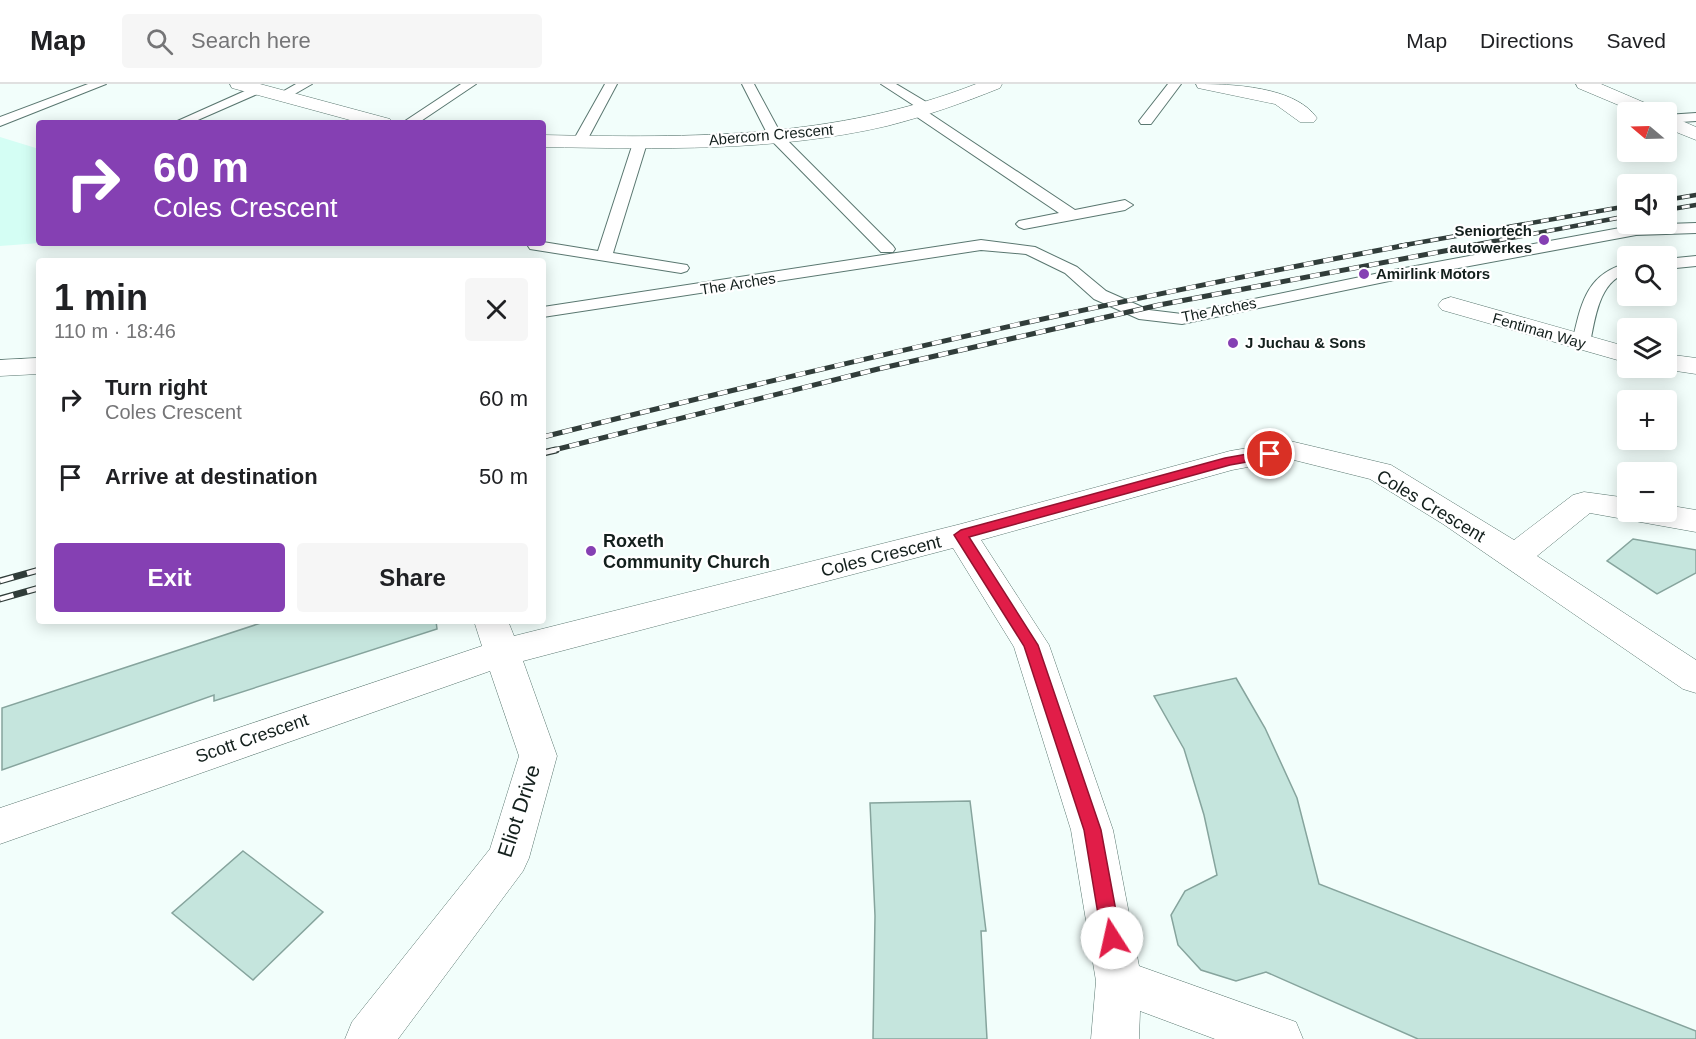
<!DOCTYPE html>
<meta charset="utf-8">
<style>
body{margin:0;font-family:Helvetica,sans-serif;background:#f6f6f6;color:#202124;height:100vh;display:flex;flex-direction:column;font-size:22px;white-space:nowrap}
*{box-sizing:border-box;margin:0}
p{font-size:20px;color:#757577}
.icon{flex:none;width:33px;height:33px;fill:none;stroke:currentColor;stroke-width:2;stroke-linecap:round;stroke-linejoin:round}
.map{position:relative;flex:1;overflow:hidden}
.side{position:absolute;left:36px;top:174px;width:510px;height:366px;display:flex;flex-direction:column;background:#fff;border-radius:6px;box-shadow:0 3px 15px #0003}
.side>*{flex:none}
.top-card{position:absolute;left:36px;top:36px;width:510px;height:126px;border-radius:6px;box-shadow:0 3px 15px #0003;background:#8540b3;color:#fff;overflow:hidden}
.needle{width:39px;rotate:289deg}
.tools{position:absolute;left:1617px;top:18px;display:grid;gap:12px}
.tools a{display:grid;place-items:center;width:60px;height:60px;border-radius:6px;background:#fff;box-shadow:0 3px 15px #0003;font-size:30px}
.pin{position:absolute;display:grid;place-items:center;width:51px;height:51px;color:#fff;margin:-26px;border:3px solid #fff;border-radius:50%;box-shadow:0 2px 6px #0007}
.me{position:absolute;width:66px;margin:-33px;rotate:350deg;stroke-linejoin:round;filter:drop-shadow(0 0 4px #0008)}
.turn{display:flex;align-items:center;gap:21px;height:126px;padding:0 18px;font-size:27px}
.turn .icon{width:78px;height:78px;stroke-width:2.5}
.turn b{display:block;font-size:42px;line-height:51px}
.round{display:grid;place-items:center;flex:none;width:63px;height:63px;border-radius:6px;background:#f6f6f6}
.head{display:flex;align-items:center;justify-content:space-between;height:102px;padding:0 18px}
h1{font-size:36px;font-weight:700;line-height:45px}
.button{display:flex;gap:12px;margin-top:auto;padding:12px 18px}
.button a{flex:1;height:69px;border-radius:6px;background:#8540b3;color:#fff;font-size:24px;font-weight:700;line-height:69px;text-align:center}
.button a+a{background:#f6f6f6;color:#202124}
ul{padding:0;list-style:none}
li{display:flex;align-items:center;gap:18px;height:78px;padding:0 18px}
li div{flex:1}
li b{display:block;font-size:22px}
li em{font-style:normal}
header{display:flex;align-items:center;gap:36px;box-sizing:border-box;height:84px;padding:0 30px;background:#fff;border-bottom:2px solid #e0e0e0}
header strong{font-size:28px}
nav{display:flex;gap:33px;margin-inline-start:auto;font-size:21px}
.search{width:420px;height:54px;background:#f6f6f6;display:flex;align-items:center;gap:15px;box-sizing:border-box;padding:0 21px;border-radius:6px;color:#757577;font-size:22px}
.map>svg:first-child{display:block}
.built{fill:#d4fef4}
.building{fill:#c5e5dd;stroke:#86a49d;stroke-width:1.5}
.lines{fill:none;stroke-linecap:round;stroke-linejoin:round}
.service-casing{stroke:#5a7770;stroke-width:2}
.minor-casing{stroke:#5a7770;stroke-width:1}
.tertiary-casing{stroke:#5a7770;stroke-width:1}
.service{fill:#fff;fill-rule:evenodd}
.minor{fill:#fff;fill-rule:evenodd}
.tertiary{fill:#fff;fill-rule:evenodd}
.rail-far2-casing{stroke:#313d3a;stroke-width:4.5}
.rail-far1-casing{stroke:#313d3a;stroke-width:5}
.rail-casing{stroke:#313d3a;stroke-width:7}
.rail-far2{stroke:#fff;stroke-width:3;stroke-dasharray:8;stroke-linecap:butt}
.rail-far1{stroke:#fff;stroke-width:4;stroke-dasharray:10;stroke-linecap:butt}
.rail{stroke:#fff;stroke-width:4.5;stroke-dasharray:14;stroke-linecap:butt}
.route{fill:#e11d48;stroke:#92132f;stroke-width:1.5}
.poi-dot{fill:#8540b3;stroke:#fff;stroke-width:2}
.labels{text-anchor:middle;stroke-width:4.5;stroke-linejoin:round;paint-order:stroke}
.far-street-label{font-size:15px;fill:#131f1c;stroke:#fff}
.far-poi-label{font-size:15px;font-weight:bold;fill:#131f1c;stroke:#fff;text-anchor:start}
.street-label{font-size:18px;fill:#131f1c;stroke:#fff}
.poi-label{font-size:18px;font-weight:bold;fill:#131f1c;stroke:#fff;text-anchor:start}
.near-street-label{font-size:21px;fill:#131f1c;stroke:#fff}
</style>
<header>
<strong>Map</strong>
<div class="search"><svg class="icon" aria-label="search" viewBox="0 0 24 24"><circle cx="10" cy="10" r="6"/><path d="M15 15l6 6"/></svg>Search here</div>
<nav><a>Map</a><a>Directions</a><a>Saved</a></nav>
</header>
<div class="map">
<svg width="1696" height="955" viewBox="0 0 1696 955">
<rect width="100%" height="100%" fill="#f2fefb"/>
<path class="built" d="M0,53L39,65L40,159L0,162Z"/>
<path class="building" d="M1633,455L1696,466V489L1657,510L1607,477Z
M267,537H436L437,545L214,617V611L2,686V624Z
M1236,594L1265,644L1297,714L1319,800L1696,947V955H1418L1266,888L1236,897L1201,886L1178,861L1171,831L1185,807L1217,791L1204,731L1184,665L1154,612Z
M970,717L986,847H981L987,955H873L875,832L870,719Z
M243,767L323,828L253,896L172,829Z"/>
<g class="lines">
<g class="service-casing">
<path id="service" d="M88,0H106L0,42V33Z
M296,0H312L286,15L281,16L275,12Z
M461,0H476L418,39H402Z
M605,0H617L585,60H575L573,57Z
M742,0H754L781,50L893,162L895,165L893,168H881L770,55Z
M881,0H896L933,22L935,25L929,29L1075,126L1125,116L1133,121L1125,126L1024,145L1019,143L1016,140L1019,137L1059,129L914,31L912,28L918,24Z
M1168,0H1181L1151,40H1141L1139,37Z
M258,1L262,2V8L191,39H173Z
M1696,29V37L1666,39V31Z
M640,55L647,59L613,169L687,181L689,184L687,187L681,189L530,165L528,162L530,159L543,158L598,167L633,59Z
M1696,139V149L1636,151L1394,196L1182,240L1139,235L1094,215L1065,189L1026,170L981,166L543,233V223L981,156L1035,163L1077,183L1106,207L1149,226L1182,230L1394,186L1636,141Z
M1696,172V182L1666,185V175Z
M1628,179V189C1599,196 1595,235 1590,259L1581,264L1575,263L1572,259C1581,221 1585,190 1628,179Z"/>
</g>
<g class="minor-casing">
<path id="minor" d="M230,0H260L390,35L393,39H361L232,4Z
M976,0H1002L1000,4C963,19 926,32 887,42C775,68 658,65 543,63V51C693,54 835,55 976,0Z
M1196,0C1231,0 1295,2 1317,34L1314,38H1300L1275,20L1198,4Z
M1451,213L1628,263V279L1442,226L1438,221L1442,216Z
M1666,270L1696,274V290L1656,284H1666Z
M39,274V290L0,292V276Z
M1290,357L1391,381L1514,456L1573,411L1584,408L1628,414V428H1666V421L1696,426V448L1590,429L1537,472L1696,576V609L1683,605L1443,440L1370,395L1290,375L1232,386L981,456L1049,561L1113,746L1139,882L1296,938L1303,955H1215L1140,927L1139,955H1091L1096,897L1071,746L1014,563L953,464L523,577L557,672L529,774L523,787L398,955H345L352,938L490,765L519,672L490,587L0,760V724L482,562L474,537H508L514,552L961,440L1230,367Z"/>
</g>
<g class="tertiary-casing">
<path id="tertiary" d="M1576,0H1601L1657,24L1660,28H1635L1578,4Z
M1666,30L1696,43V56L1666,44Z"/>
</g>
<use href="#service" class="service"/>
<use href="#minor" class="minor"/>
<use href="#tertiary" class="tertiary"/>
<g class="rail-far2-casing">
<path id="rail-far2" d="M1666,116L1696,111
M1666,126L1696,121
M1399,162L1628,122
M1468,162L1628,132"/>
</g>
<g class="rail-far1-casing">
<path id="rail-far1" d="M543,353C829,281 1117,215 1407,161
M550,367L878,285L1159,221L1476,161"/>
</g>
<g class="rail-casing">
<path id="rail" d="M543,369L556,366
M0,497L39,486
M0,515L39,504"/>
</g>
<use href="#rail-far2" class="rail-far2"/>
<use href="#rail-far1" class="rail-far1"/>
<use href="#rail" class="rail"/>
</g>
<path class="route" d="M1270,366L1274,367V373L1230,381L969,453L1038,561L1101,746L1121,854L1118,860L1112,863L1105,860L1102,854L1084,746L1024,562L954,451L961,446L1225,374Z"/>
<g class="poi-dot">
<circle cx="1544" cy="156" r="6"/>
<circle cx="1364" cy="190" r="6"/>
<circle cx="1233" cy="259" r="6"/>
<circle cx="591" cy="467" r="6"/>
</g>
<g class="labels">
<g class="far-street-label">
<text transform="translate(771 51) rotate(-5)" y="5">Abercorn Crescent</text>
<text transform="translate(738 200) rotate(-9)" y="5">The Arches</text>
<text transform="translate(1219 226) rotate(-11)" y="5">The Arches</text>
<text transform="translate(1539 247) rotate(16)" y="5">Fentiman Way</text>
</g>
<g class="far-poi-label">
<text x="1532" y="152" text-anchor="end">Seniortech<tspan x="1532" dy="17">autowerkes</tspan></text>
<text x="1376" y="195">Amirlink Motors</text>
<text x="1245" y="264">J Juchau &amp; Sons</text>
</g>
<g class="street-label">
<text transform="translate(1431 422) rotate(31)" y="6">Coles Crescent</text>
<text transform="translate(881 472) rotate(-14)" y="6">Coles Crescent</text>
<text transform="translate(252 654) rotate(-19)" y="6">Scott Crescent</text>
</g>
<g class="poi-label">
<text x="603" y="463">Roxeth<tspan x="603" dy="21">Community Church</tspan></text>
</g>
<g class="near-street-label">
<text transform="translate(519 727) rotate(-72)" y="7">Eliot Drive</text>
</g>
</g>
</svg>
<div class="tools">
<a><svg class="needle" viewBox="-14 -14 28 28"><path d="M0-13l5 13h-10z" fill="#e53935"/><path d="M0 13l5-13h-10z" fill="#757577"/></svg></a>
<a><svg class="icon" aria-label="sound" viewBox="0 0 24 24"><path d="M4 9h4l5-4v14l-5-4H4zM17 9q2 3 0 6"/></svg></a>
<a><svg class="icon" aria-label="search" viewBox="0 0 24 24"><circle cx="10" cy="10" r="6"/><path d="M15 15l6 6"/></svg></a>
<a><svg class="icon" aria-label="layers" viewBox="0 0 24 24"><path d="M12 4l9 5-9 5-9-5zM3 14l9 5 9-5"/></svg></a>
<a>+</a>
<a>−</a>
</div>
<div class="pin" style="left:1270px;top:370px;background:#d93025"><svg class="icon" aria-label="arrive" viewBox="0 0 24 24"><path d="M6 21V4h12l-3 4 3 4H6"/></svg></div>
<svg class="me" style="left:1112px;top:854px" viewBox="-20 -20 40 40"><circle r="19" fill="#fff"/><path d="M0-13L10 11 0 6-10 11z" fill="#e11d48"/></svg>
<div class="top-card">
<div class="turn"><svg class="icon" aria-label="right" viewBox="0 0 24 24"><path d="M7 20v-9h11M14 6l5 5-5 5"/></svg><div><b>60 m</b>Coles Crescent</div></div>
</div>
<section class="side">
<div class="head"><div><h1>1 min</h1><p>110 m · 18:46</p></div><a class="round"><svg class="icon" aria-label="close" viewBox="0 0 24 24"><path d="M6 6l12 12M18 6L6 18"/></svg></a></div>
<ul>
<li><svg class="icon" aria-label="right" viewBox="0 0 24 24"><path d="M7 20v-9h11M14 6l5 5-5 5"/></svg><div><b>Turn right</b><p>Coles Crescent</p></div><em>60 m</em></li>
<li><svg class="icon" aria-label="arrive" viewBox="0 0 24 24"><path d="M6 21V4h12l-3 4 3 4H6"/></svg><div><b>Arrive at destination</b></div><em>50 m</em></li>
</ul>
<div class="button"><a>Exit</a><a>Share</a></div>
</section>
</div>
